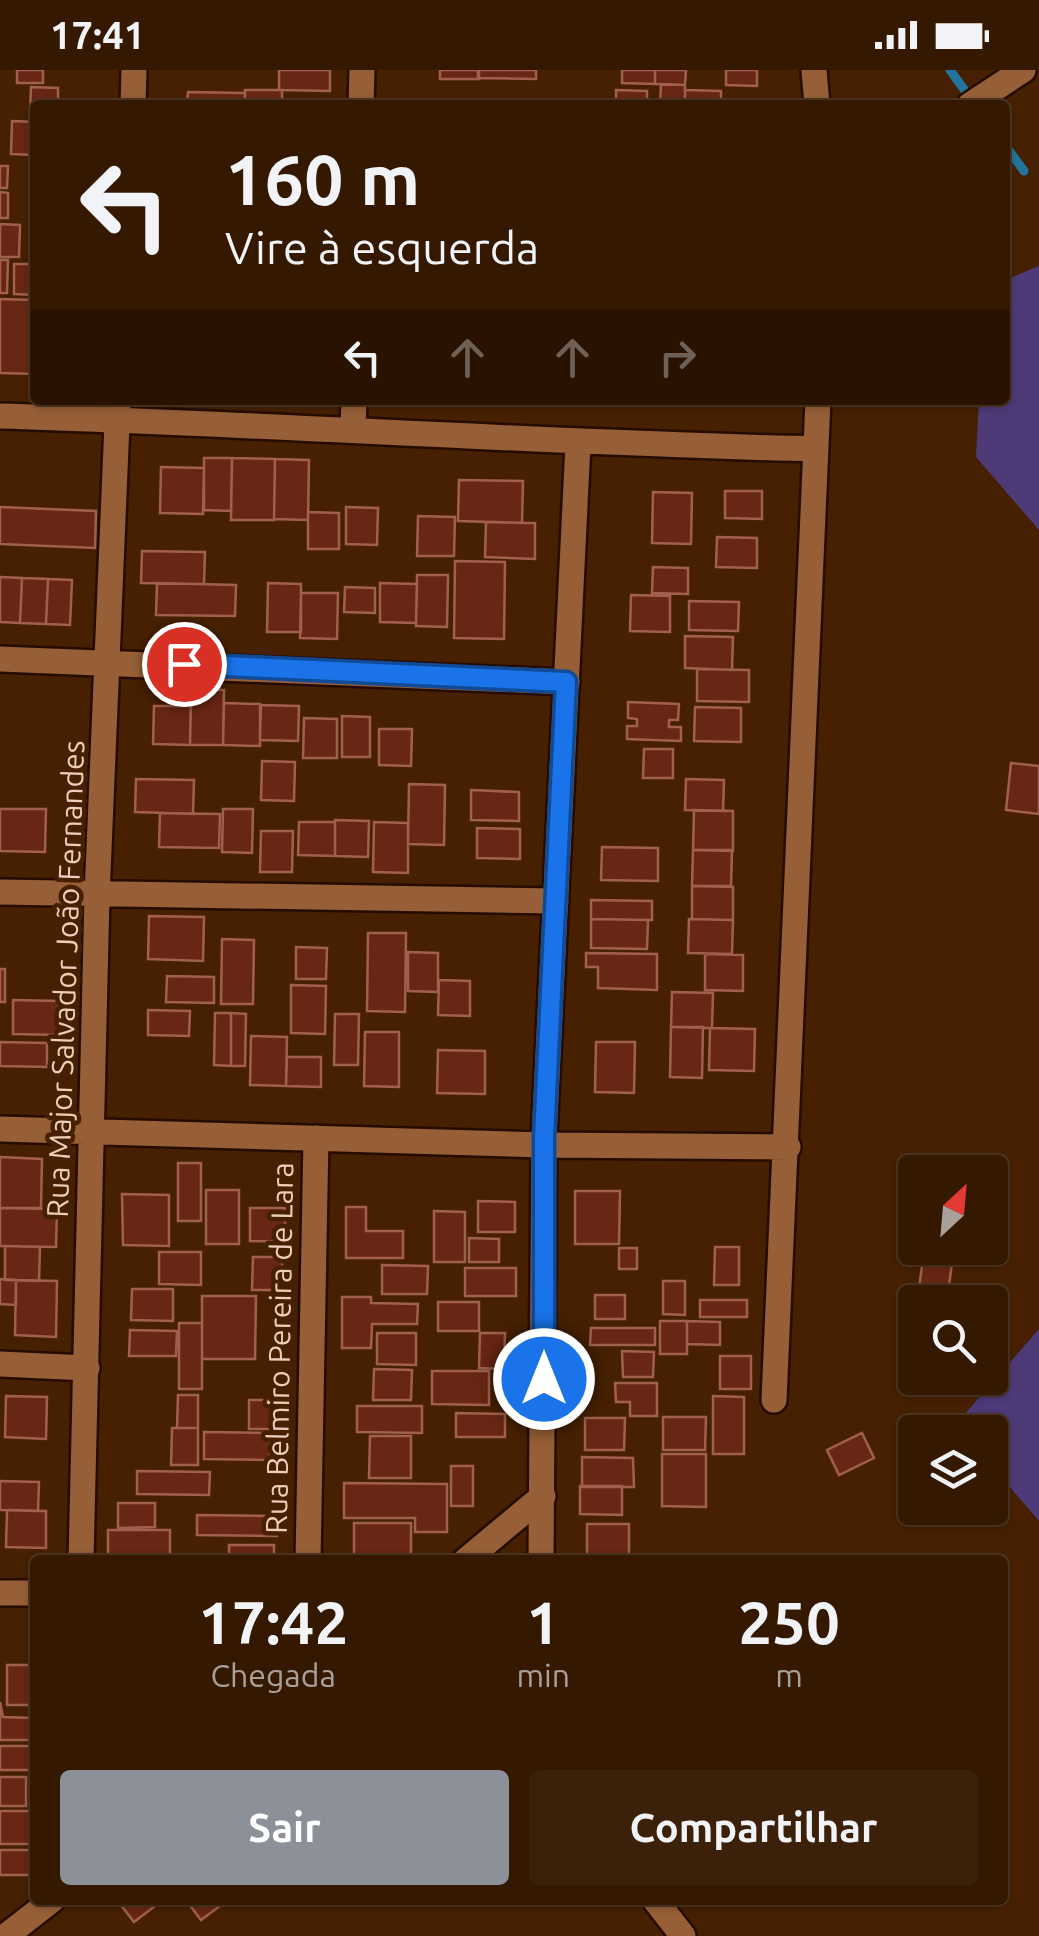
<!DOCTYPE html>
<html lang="pt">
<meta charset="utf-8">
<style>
body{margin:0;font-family:Ubuntu,sans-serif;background:#3c210a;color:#f1f3f6;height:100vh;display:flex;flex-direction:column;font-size:38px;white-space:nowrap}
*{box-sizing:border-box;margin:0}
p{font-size:32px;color:#a9a099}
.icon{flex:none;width:55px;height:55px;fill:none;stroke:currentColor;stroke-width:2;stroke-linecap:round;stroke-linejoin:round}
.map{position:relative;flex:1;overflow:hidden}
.details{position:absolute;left:30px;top:1485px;width:978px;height:350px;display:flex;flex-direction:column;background:#341800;border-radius:10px;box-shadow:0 2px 8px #0004,0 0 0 2px #4e3722}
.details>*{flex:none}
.banner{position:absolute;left:30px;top:30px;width:980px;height:305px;border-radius:10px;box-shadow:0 2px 8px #0004,0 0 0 2px #4e3722;background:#341800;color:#f1f3f6;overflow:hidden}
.needle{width:65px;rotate:26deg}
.fabs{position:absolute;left:898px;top:1085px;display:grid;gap:20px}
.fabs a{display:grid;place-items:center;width:110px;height:110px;border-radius:10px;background:#341800;box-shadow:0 2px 8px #0004,0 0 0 2px #4e3722;font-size:50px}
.pin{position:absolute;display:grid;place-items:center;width:85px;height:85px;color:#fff;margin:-42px;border:5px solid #fff;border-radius:50%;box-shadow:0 2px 10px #0007}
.me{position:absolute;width:110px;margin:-55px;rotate:0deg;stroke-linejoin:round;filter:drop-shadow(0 0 8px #0008)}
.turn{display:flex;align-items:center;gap:35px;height:210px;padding:0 30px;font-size:45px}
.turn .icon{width:130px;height:130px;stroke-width:2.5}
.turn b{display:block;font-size:70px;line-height:85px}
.lanes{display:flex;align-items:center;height:95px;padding:0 30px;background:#0003;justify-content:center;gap:50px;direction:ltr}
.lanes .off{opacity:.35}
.eta{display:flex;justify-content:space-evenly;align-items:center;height:170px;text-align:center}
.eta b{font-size:60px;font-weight:600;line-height:70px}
.button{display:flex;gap:20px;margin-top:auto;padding:20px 30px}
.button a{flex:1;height:115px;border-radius:10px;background:#8c9099;color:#fff;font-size:40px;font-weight:600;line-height:115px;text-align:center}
.button a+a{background:#3c210a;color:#f1f3f6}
.status{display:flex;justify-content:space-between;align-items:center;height:70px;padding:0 50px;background:#341800;direction:ltr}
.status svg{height:28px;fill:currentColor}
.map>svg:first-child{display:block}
.green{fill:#4d3a77}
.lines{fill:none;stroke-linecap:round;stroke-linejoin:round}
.stream{stroke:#23739c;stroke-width:9}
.building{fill:#682614;stroke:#a1604e;stroke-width:2.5}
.minor-casing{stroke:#260c00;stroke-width:30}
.minor{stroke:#965f37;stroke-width:25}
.route-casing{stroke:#114b97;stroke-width:25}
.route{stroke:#1a73e8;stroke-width:18}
.labels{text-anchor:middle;stroke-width:9;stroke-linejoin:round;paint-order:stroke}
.street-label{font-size:30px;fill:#edceb9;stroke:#462000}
</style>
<div class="status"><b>17:41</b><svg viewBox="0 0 49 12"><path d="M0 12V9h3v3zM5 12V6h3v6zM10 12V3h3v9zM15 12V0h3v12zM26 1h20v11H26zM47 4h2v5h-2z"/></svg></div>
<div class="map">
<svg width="1039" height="1866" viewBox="0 0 1039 1866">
<rect width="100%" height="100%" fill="#462000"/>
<path class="green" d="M1039,196V460L976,387L979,330H1005V210Z
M1039,1259V1451L990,1394V1362H963L956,1354Z"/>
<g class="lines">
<path class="stream" d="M950,0L971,29
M1005,75L1024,101"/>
</g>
<path class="building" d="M17,0H43V13H17Z
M279,0H330V21L279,20Z
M440,0H479V9H440Z
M478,0H536V9L478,8Z
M622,0H655V14L622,13Z
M655,0H686L685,15L655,14Z
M726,0H757V16L726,15Z
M661,14L685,15V35H660Z
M31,17L58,18V35H35V44H30Z
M245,20H282V35H245Z
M616,20L647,21V35H616Z
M685,20L721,21V35H685Z
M188,22L245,23V35H187Z
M12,51L35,52V85L11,84Z
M0,96H8L7,118H0Z
M0,122L8,123V148H0Z
M0,154L20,155L19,187H0Z
M0,190H8L7,223H0Z
M14,194H35V225L14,224Z
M0,229L35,230V304L0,303Z
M204,388H232L231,441L204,440Z
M232,388L275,389L274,450H231Z
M275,389L309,390L308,450L274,449Z
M161,397L204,398L203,444L160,443Z
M459,410L523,411L522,453L458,451Z
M725,421H762V449L725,448Z
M653,422L692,423L691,474L652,473Z
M0,437L96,441L95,478L0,474Z
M346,437L378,438L377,475L346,474Z
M308,442L339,443V479H308Z
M418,446L455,447L454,486H417Z
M486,452L535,453V489L485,487Z
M717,467L757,468V498L716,497Z
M142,481L205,482L204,514L141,513Z
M455,491L505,492L504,569L454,568Z
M653,497L688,498V524L652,523Z
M417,505H448L447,557L416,556Z
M0,507L22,508L20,553L0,552Z
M22,508L48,509L46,554L20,553Z
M48,509L72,510L70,555L46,554Z
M157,513L236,515L235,546L156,545Z
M268,513L301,514V562H267Z
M380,513L417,514L416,553L380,552Z
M345,517L375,518V543L344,542Z
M301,523H338L337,569L300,568Z
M631,525L670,526V562L630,561Z
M689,531L739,532L738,561L689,560Z
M685,566L733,567L732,600L685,598Z
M697,599L749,600V632L697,631Z
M191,619L224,620L223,675H190Z
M628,632L679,634L678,650H669V657H681V671L627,669V656H637V649L628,648Z
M224,633L260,634V676L223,675Z
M261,635L299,636L298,671L260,670Z
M154,636H191L190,675L153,674Z
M695,637L741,638V672L694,671Z
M342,646L370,647V687H342Z
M304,648L337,649V688H303Z
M379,659H412L411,696L379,695Z
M644,679H673V708H643Z
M262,691L295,692L294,731L261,730Z
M1011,693L1039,696V744L1006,740Z
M136,709L194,710L193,744L135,742Z
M686,709L724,710L723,741L685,740Z
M409,714L445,715L444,775L408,774Z
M471,720L519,722V751L471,750Z
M0,739H46L45,782L0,781Z
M223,739H253L252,783L222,782Z
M694,740L733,741V781L693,780Z
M160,743L220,744L219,778L159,777Z
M335,750L369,751L368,787L335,786Z
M299,752H335V786L298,785Z
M374,752L408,753V803L373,802Z
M477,758L520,759V789L477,788Z
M261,761H293L292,802H260Z
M602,777L658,778V811L601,810Z
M693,780H732L731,816H692Z
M692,816L733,817V850L692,849Z
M591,830L652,831V850L591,849Z
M149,846L204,847L203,891L148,889Z
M591,849L648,850L647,879L591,878Z
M689,849L733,850L732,884L688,883Z
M368,863H406L405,942L367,941Z
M222,869L254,870L253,934H221Z
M296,877L327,878L326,909H296Z
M408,882L438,883V922L408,921Z
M586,883L657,884V920L598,918V897H586Z
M705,884L743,885V921L705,920Z
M0,899H5V932H0Z
M167,906L214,907V933L166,932Z
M439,910L470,911V946L438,945Z
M291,915L326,916L325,964L291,963Z
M672,922L713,923L712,958L671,957Z
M13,930L59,931L58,965L13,964Z
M148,940L190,941L189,966L148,965Z
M215,943H231V996L214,995Z
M231,943L246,944L245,996H231Z
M335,944H359L358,995H334Z
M671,957H703L702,1008L670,1007Z
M710,958L755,959L754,1001L709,1000Z
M365,962H399V1017L364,1016Z
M251,966L287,967L286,1016L250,1015Z
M0,972L47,973V997L0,996Z
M596,972H635L634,1023L595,1022Z
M438,980L485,981V1024L437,1023Z
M287,987H321V1017L286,1016Z
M0,1087L42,1089L41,1138H0Z
M178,1093H201V1151H178Z
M206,1120H239V1174H206Z
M575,1121H620L619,1174H575Z
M122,1124L169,1125V1176L123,1175Z
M478,1131L515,1132V1162H478Z
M346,1137H366V1161H403V1188H346Z
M0,1138L57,1139L56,1177L0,1176Z
M250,1138H285V1172L250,1171Z
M434,1141L465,1142V1192H434Z
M469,1168L499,1169V1192H469Z
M5,1176L40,1177L39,1211L5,1210Z
M715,1177H739V1215H714Z
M619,1178H637V1199H619Z
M159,1182H201V1215L159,1214Z
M924,1182L953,1185L947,1232H917Z
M253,1187H282V1220H252Z
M382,1195L428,1196L427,1224H382Z
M465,1198H516V1226H465Z
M0,1209L16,1210V1235L0,1234Z
M16,1210L57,1211L56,1267L15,1265Z
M663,1211H685V1245L663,1244Z
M132,1219H173V1251L131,1250Z
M595,1225H625V1249H595Z
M202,1226H256L255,1289H202Z
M342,1227H371V1233L418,1234L417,1254H372L371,1278H342Z
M700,1230H747V1247H700Z
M438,1232H479V1261H438Z
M660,1251H687V1284H660Z
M687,1251L720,1252V1275L687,1274Z
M179,1253H202V1319H179Z
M591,1258H655V1275H590Z
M130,1260L177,1261L176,1286H129Z
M377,1263H416V1295L377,1294Z
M480,1263H505L504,1299L479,1298Z
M622,1281L654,1282L653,1307H623Z
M720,1286H751V1319H720Z
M374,1299L412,1300L411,1330H373Z
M432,1301H489V1335L432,1334Z
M615,1313H657V1346H630V1332H616Z
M178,1325H198V1358H177Z
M6,1326L47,1327L46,1369L5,1367Z
M713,1326L744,1327V1384H713Z
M249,1330H278L277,1359H249Z
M357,1336H422V1363L357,1362Z
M456,1343L505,1344V1367H456Z
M663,1347H706L705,1380H663Z
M585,1348H625L624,1380H585Z
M172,1358H198V1395H171Z
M204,1362L270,1363V1390L204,1389Z
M862,1363L874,1388L839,1405L827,1380Z
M370,1366H411V1408H369Z
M662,1384H706V1437L662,1436Z
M582,1387L633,1388L634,1417H582Z
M451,1396H473V1436H451Z
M137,1401L210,1402L209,1425L137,1424Z
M0,1411L39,1412L38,1441L0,1440Z
M344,1413L447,1414V1462H415V1448H344Z
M580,1416H622V1445L580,1444Z
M118,1433H155V1457L118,1458Z
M7,1440L46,1441V1478L6,1477Z
M197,1445L277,1446V1466L197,1465Z
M354,1453H411V1490H354Z
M587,1454H629V1490H587Z
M108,1460H170V1490H108Z
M229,1475H274V1490H229Z
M7,1595H35V1635H7Z
M0,1632L3,1647L35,1648V1670H0Z
M0,1676H35V1700H0Z
M0,1707H26V1736H0Z
M0,1741H35L34,1774H0Z
M0,1780H31V1805H0Z
M117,1830H163L134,1852Z
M186,1830H228L201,1850Z"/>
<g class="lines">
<g class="minor-casing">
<path id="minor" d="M814,0L817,35
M133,35L134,0
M361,35L362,0
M970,35L1023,0
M0,346C272,354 543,373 816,379
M353,358L354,330
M0,589L567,612
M0,822L556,831
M0,1059L545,1075L788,1077
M0,1294L87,1298
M774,1330L818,330
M81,1490L97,826L118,330
M308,1490L316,1068
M466,1490L543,1426
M541,1490L544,1067L578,374
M0,1523H35
M655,1830L683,1866
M6,1866L52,1830"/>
</g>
<use href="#minor" class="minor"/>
</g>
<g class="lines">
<g class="route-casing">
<path id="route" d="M184,594L566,612L544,1067V1309"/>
</g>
<use href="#route" class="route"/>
</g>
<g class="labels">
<g class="street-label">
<text transform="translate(66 909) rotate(-88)" y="10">Rua Major Salvador João Fernandes</text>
<text transform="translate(280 1278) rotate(-89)" y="10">Rua Belmiro Pereira de Lara</text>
</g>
</g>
</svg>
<div class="fabs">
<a><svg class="needle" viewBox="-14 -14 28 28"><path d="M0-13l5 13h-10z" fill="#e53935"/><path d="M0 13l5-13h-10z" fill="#a9a099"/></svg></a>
<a><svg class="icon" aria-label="search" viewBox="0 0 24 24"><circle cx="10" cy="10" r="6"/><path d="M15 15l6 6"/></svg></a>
<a><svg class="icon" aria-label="layers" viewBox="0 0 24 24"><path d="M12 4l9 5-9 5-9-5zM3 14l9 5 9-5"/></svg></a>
</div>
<div class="pin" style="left:184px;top:594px;background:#d93025"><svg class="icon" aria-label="arrive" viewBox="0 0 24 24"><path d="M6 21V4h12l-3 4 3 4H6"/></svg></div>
<svg class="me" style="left:544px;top:1309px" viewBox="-20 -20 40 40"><circle r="17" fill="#1a73e8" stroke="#fff" stroke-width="3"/><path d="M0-11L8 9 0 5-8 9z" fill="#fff"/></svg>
<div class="banner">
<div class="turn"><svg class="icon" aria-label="left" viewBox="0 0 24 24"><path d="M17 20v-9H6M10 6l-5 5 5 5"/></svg><div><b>160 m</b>Vire à esquerda</div></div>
<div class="lanes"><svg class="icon" aria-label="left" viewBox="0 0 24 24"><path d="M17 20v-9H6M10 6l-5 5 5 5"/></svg><svg class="icon off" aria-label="ahead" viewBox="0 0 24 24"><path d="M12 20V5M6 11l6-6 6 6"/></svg><svg class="icon off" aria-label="ahead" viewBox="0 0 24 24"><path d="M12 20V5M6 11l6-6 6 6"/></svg><svg class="icon off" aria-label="right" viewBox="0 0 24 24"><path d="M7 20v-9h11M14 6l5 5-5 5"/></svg></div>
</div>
<section class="details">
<div class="eta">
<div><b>17:42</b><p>Chegada</p></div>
<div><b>1</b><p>min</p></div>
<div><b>250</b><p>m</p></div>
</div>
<div class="button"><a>Sair</a><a>Compartilhar</a></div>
</section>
</div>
